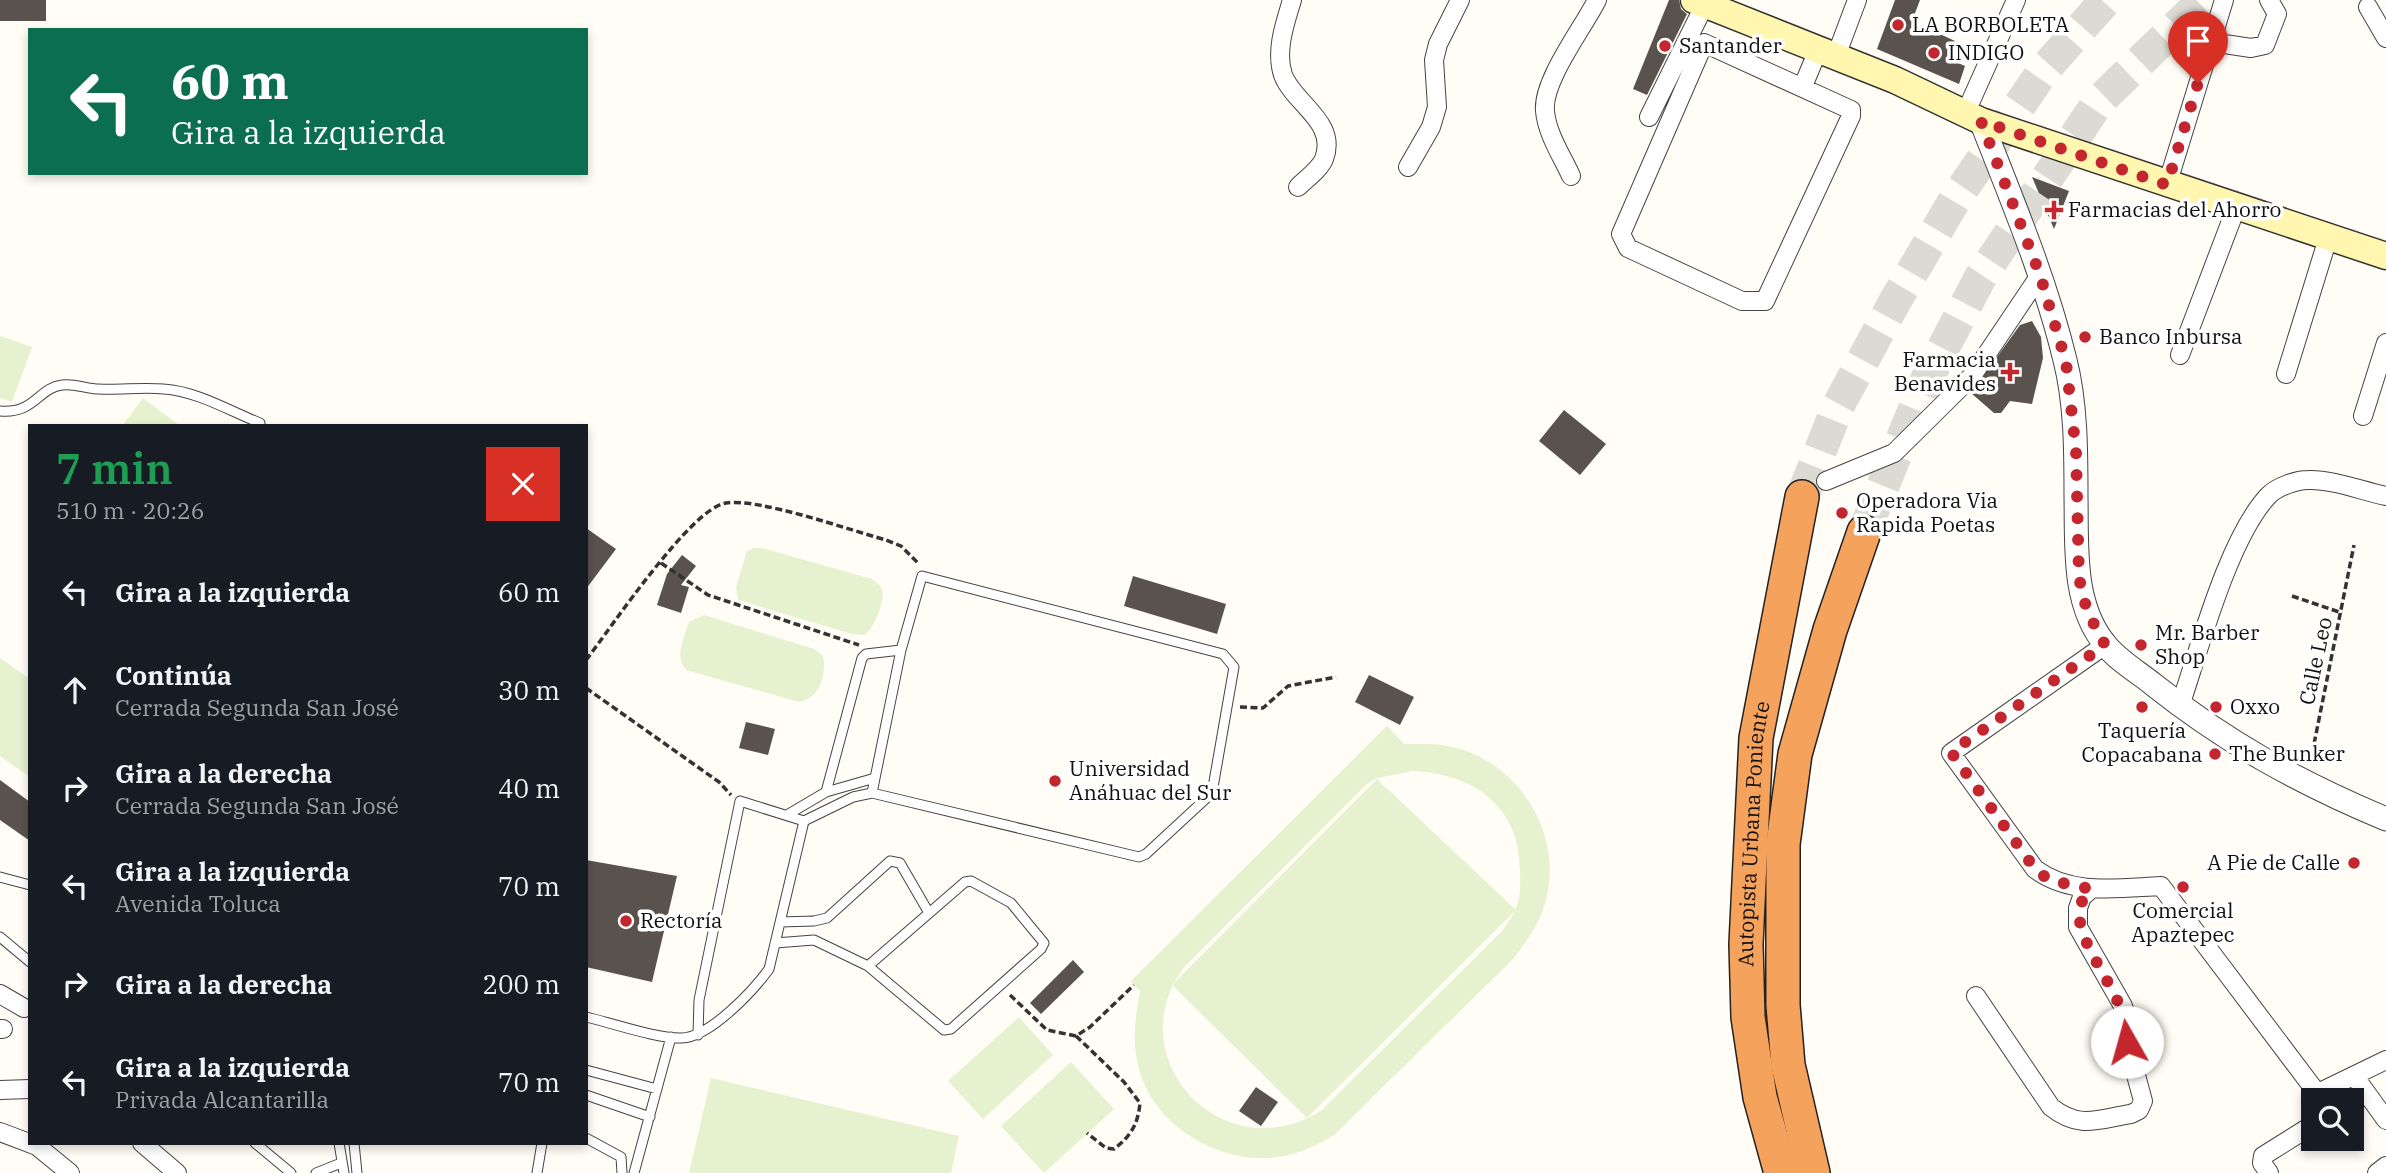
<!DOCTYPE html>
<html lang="es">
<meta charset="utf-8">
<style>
body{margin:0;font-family:"IBM Plex Serif",serif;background:#242831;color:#f1f3f6;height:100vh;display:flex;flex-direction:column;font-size:26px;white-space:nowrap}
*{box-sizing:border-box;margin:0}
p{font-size:23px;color:#9ea1a6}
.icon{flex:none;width:38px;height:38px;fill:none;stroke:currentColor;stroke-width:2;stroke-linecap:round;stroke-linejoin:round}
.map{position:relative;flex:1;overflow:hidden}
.drawer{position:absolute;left:28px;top:424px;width:560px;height:721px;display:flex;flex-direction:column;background:#171b24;border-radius:0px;box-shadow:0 4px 10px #0003}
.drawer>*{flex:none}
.hud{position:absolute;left:28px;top:28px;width:560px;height:147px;border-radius:0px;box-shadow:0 4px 10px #0003;background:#0b6e4f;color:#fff;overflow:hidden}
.tools{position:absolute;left:2301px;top:1088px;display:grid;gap:14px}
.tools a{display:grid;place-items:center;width:63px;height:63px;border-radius:0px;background:#171b24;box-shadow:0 4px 10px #0003;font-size:35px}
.pin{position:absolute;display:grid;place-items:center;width:60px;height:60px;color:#fff;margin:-72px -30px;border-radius:50% 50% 50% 0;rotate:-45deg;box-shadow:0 0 7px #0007}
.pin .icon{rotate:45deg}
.me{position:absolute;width:77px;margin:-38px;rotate:353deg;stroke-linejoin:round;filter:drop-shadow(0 0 5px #0008)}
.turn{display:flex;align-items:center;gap:24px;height:147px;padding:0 28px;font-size:32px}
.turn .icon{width:91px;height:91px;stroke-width:2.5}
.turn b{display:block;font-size:49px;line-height:60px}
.round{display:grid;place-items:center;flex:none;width:74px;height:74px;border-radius:0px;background:#242831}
.head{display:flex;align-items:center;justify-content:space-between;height:119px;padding:0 28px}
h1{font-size:42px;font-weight:600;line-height:52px;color:#1e9e55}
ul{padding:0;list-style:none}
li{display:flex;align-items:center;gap:21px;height:98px;padding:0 28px}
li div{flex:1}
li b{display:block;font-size:26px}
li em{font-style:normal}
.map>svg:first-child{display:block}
.pitch{fill:#e6f2cf;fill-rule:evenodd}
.building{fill:#5a524d}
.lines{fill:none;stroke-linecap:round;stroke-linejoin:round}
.motorway-tunnel{stroke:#dbdad3;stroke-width:33;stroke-dasharray:33 17;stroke-linecap:butt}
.service-casing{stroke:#444;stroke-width:11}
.minor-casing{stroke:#444;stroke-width:20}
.tertiary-casing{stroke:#444;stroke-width:25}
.secondary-casing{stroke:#333;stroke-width:29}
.motorway-casing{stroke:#222;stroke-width:36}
.path{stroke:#333;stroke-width:3.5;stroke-dasharray:7 3.5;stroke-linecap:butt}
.service{stroke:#fff;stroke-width:9}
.minor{stroke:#fff;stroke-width:18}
.tertiary{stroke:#fff;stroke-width:23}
.secondary{stroke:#fff6b0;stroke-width:26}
.motorway{stroke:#f5a25d;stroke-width:33}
.route{stroke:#c4262e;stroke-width:12;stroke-dasharray:0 21.6}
.poi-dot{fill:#c4262e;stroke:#fff;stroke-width:2.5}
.labels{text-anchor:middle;stroke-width:7;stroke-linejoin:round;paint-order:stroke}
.poi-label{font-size:21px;fill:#111;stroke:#fff;text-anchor:start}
.street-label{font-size:21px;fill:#111;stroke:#fff}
</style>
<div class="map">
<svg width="2386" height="1173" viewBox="0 0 2386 1173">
<rect width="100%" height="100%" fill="#fffdf5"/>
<path class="pitch" d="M0,336L32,347L12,402L0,398Z
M143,398L179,425H123Z
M754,548H762L872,579C874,581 880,585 881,587C887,598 874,628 865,635L852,634L738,600L736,587L747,551Z
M704,615L814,649L823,656C827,675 819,699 799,702L686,670C674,656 684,638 689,622Z
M0,658L30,679V777L0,756Z
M1387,726L1404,744C1420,744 1437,743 1453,747C1523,764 1569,842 1542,912C1536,929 1525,943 1514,958L1334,1135C1317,1145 1303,1152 1284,1156C1222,1168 1148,1125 1137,1060C1132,1037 1136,1014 1140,991L1131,981ZM1413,771C1474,774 1520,806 1520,872C1521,900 1519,908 1502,931L1322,1110C1225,1173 1116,1059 1184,967L1368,783L1377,778Z
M1377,779L1516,910L1307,1118L1172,985Z
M1019,1017L1053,1055L983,1119L948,1081Z
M1071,1062L1114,1109L1044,1173L1001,1126Z
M711,1078L959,1136L951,1173H689Z"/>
<path class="building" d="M0,0H46V21H0Z
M1669,0H1679L1681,9L1687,14L1647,95L1633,89Z
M1895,0H1920L1912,21L1955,41L1947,58L1965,66L1959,84L1877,49Z
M2032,177L2069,191L2054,229Z
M2032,321L2041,337L2043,358L2032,404L2010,401L2001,413H1994L1971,393L2020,325Z
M1564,410L1606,444L1580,475L1539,441Z
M586,528L616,549L586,589Z
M682,555L696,566L681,585L689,587L681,613L657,605L667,574Z
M1133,576L1226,604L1217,634L1124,606Z
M1369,675L1414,697L1400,725L1355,702Z
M746,722L775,729L768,755L739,748Z
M0,780L30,802V841L0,820Z
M586,860L677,876L652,982L586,967Z
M1073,960L1084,972L1041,1014L1030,1003Z
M1256,1087L1278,1102L1261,1126L1239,1111Z"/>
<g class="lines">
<path class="motorway-tunnel" d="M1802,497L1838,406L1894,303L1954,201L2043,71L2106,0
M1864,532L1926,381L1980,278L2099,101L2204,0"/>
<g class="service-casing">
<path id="service" d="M0,411C35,414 38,388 62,385C74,383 87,389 99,389C121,390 143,387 164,389C196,391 230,411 260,423
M826,792L862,658L866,654L901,650
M787,815L826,792L875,778
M0,877L30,885
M780,922L814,921L827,918L890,861L900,863L929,913
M0,937L30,962
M775,943L814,940L868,966L944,1030L951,1029L1041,949L1044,943L1011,903L971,881L965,882L868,966
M586,1017C612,1023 658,1039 682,1038C710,1037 753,991 769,969L804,821
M698,1035L699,1000L740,801L804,821L853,797L872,793L1139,857L1146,854L1212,793L1234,667L1223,654L922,576L901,650L872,793
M586,1070L657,1089
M586,1095L650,1117
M586,1138L621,1157L622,1173
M255,1143L291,1173
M339,1143L344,1173
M354,1143L357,1173
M316,1173L341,1163
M537,1173L542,1143
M634,1173L671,1037"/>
</g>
<g class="minor-casing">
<path id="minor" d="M1292,0C1285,23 1275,51 1283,75C1294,104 1338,122 1324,159C1320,169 1306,179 1298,187
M2368,7L2386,38
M2211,42L2251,48L2265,45L2277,14L2269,0
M1704,43L1851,110V116L1765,301H1742L1628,248L1621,234Z
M1836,56L1857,0
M1803,86L1819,48
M1965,114L2016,0
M1649,117L1707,0
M1408,167L1431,127L1437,107L1434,60L1438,44L1460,0
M1571,176C1562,156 1547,134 1545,111C1542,81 1583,28 1597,0
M2167,185L2224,0
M2180,355L2236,208
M2286,374L2328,238
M2363,416L2386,343
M1826,481L1894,453L1972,376L2040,275
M2105,645L1951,753L2035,869C2071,896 2118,888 2161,886L2323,1101
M2180,706C2199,650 2229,536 2269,495C2277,487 2296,480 2308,480C2332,479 2362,491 2386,496
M0,994L24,1008
M1976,996L2051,1107C2080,1130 2098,1119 2131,1114L2139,1110L2143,1101L2127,1042L2128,1025L2123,1006L2078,927V908L2082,897L2091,889
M0,1029H3
M2355,1077L2386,1120
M0,1090L30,1089
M2318,1093L2386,1060
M0,1132L37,1146L70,1173
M142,1143L177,1173
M2269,1173L2262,1163L2263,1156L2314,1124
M2377,1173L2386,1166"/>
</g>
<g class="tertiary-casing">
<path id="tertiary" d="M1981,121C2012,200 2045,278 2065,360C2076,403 2076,452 2076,497C2077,545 2072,604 2105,644C2117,660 2138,672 2154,685C2227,743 2300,783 2386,819"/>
</g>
<g class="secondary-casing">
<path id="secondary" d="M1694,0L1895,80L1981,121L2386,256"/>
</g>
<g class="motorway-casing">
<g id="motorway">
<path id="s1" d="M1781,1173L1760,1097L1748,1017L1746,944L1756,738L1802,497"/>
<path d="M1813,1173L1788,1065L1783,1005V844L1795,754L1830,630L1864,532"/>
</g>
</g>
<path class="path" d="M661,563L708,595L859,645
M2292,596L2342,613
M586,660C611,628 691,508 726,503C760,498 849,530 886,540L901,546L918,563
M586,688L719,782L731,795
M1240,707L1263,708L1288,686L1336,677
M2310,764L2354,545
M1010,995L1047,1030L1076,1036L1090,1027L1134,985
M1076,1036L1124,1082L1140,1103C1138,1124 1131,1136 1114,1149L1106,1148L1087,1133"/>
<use href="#service" class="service"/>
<use href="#minor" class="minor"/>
<use href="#tertiary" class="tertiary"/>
<use href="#secondary" class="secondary"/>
<use href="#motorway" class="motorway"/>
</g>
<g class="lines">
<path class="route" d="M2127,1042C2131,988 2050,927 2091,889L2049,880L2035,869L1951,752L2105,645L2087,611L2079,578L2076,451L2066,362L2040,275L1981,121L2167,185L2198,83"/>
</g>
<g class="poi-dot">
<circle cx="1898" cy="25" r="7"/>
<circle cx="1665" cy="46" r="7"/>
<circle cx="1934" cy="53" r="7"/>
<path d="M2050.5 199.5h7v7h7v7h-7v7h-7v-7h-7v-7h7z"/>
<circle cx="2085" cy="337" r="7"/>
<path d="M2006.5 361.5h7v7h7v7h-7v7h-7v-7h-7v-7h7z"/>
<circle cx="1842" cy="513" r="7"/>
<circle cx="2141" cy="645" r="7"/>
<circle cx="2142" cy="707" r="7"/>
<circle cx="2216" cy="707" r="7"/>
<circle cx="2215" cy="754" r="7"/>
<circle cx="1055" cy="781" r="7"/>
<circle cx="2354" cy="863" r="7"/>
<circle cx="2183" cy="887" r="7"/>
<circle cx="626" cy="921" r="7"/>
</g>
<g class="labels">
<g class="poi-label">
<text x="1912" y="32">LA BORBOLETA</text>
<text x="1679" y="53">Santander</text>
<text x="1948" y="60">INDIGO</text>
<text x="2068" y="217">Farmacias del Ahorro</text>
<text x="2099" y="344">Banco Inbursa</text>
<text x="1996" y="367" text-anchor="end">Farmacia<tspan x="1996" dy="24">Benavides</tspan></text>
<text x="1856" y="508">Operadora Via<tspan x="1856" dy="24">Rapida Poetas</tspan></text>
<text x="2155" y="640">Mr. Barber<tspan x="2155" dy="24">Shop</tspan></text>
<text x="2230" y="714">Oxxo</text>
<text x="2142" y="738" text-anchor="middle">Taquería<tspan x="2142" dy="24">Copacabana</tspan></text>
<text x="2229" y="761">The Bunker</text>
<text x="1069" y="776">Universidad<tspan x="1069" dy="24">Anáhuac del Sur</tspan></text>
<text x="2340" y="870" text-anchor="end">A Pie de Calle</text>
<text x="2183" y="918" text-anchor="middle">Comercial<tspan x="2183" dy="24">Apaztepec</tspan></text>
<text x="640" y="928">Rectoría</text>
</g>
<g class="street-label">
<text transform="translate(2316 661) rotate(-78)" y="7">Calle Leo</text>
<text dy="7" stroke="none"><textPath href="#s1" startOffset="343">Autopista Urbana Poniente</textPath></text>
</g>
</g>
</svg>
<div class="tools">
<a><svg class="icon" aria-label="search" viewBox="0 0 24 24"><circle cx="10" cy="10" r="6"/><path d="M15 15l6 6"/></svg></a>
</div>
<div class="pin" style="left:2198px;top:83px;background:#d93025"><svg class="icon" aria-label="arrive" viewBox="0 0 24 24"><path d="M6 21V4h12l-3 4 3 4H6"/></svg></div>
<svg class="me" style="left:2127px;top:1042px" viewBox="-20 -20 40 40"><circle r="19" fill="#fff"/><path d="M0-13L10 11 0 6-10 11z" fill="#c4262e"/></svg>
<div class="hud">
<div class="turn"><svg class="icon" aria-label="left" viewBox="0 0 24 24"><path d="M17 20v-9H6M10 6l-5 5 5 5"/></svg><div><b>60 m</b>Gira a la izquierda</div></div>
</div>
<section class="drawer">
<div class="head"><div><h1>7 min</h1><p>510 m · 20:26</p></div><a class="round" style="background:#d93025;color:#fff"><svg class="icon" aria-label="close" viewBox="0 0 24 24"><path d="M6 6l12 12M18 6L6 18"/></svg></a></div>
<ul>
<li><svg class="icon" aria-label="left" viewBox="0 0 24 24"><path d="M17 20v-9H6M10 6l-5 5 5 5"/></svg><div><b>Gira a la izquierda</b></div><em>60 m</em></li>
<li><svg class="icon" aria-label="ahead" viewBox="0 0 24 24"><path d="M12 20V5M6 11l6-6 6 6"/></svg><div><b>Continúa</b><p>Cerrada Segunda San José</p></div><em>30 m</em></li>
<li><svg class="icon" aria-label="right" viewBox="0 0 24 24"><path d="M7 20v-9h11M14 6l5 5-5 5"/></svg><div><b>Gira a la derecha</b><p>Cerrada Segunda San José</p></div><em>40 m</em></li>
<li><svg class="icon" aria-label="left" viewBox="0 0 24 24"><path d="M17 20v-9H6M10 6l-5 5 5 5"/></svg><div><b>Gira a la izquierda</b><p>Avenida Toluca</p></div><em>70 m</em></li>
<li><svg class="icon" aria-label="right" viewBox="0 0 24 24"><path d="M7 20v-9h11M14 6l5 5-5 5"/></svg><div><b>Gira a la derecha</b></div><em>200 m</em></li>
<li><svg class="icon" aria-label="left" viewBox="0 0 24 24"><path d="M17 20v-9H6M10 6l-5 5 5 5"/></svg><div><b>Gira a la izquierda</b><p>Privada Alcantarilla</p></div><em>70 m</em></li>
</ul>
</section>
</div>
